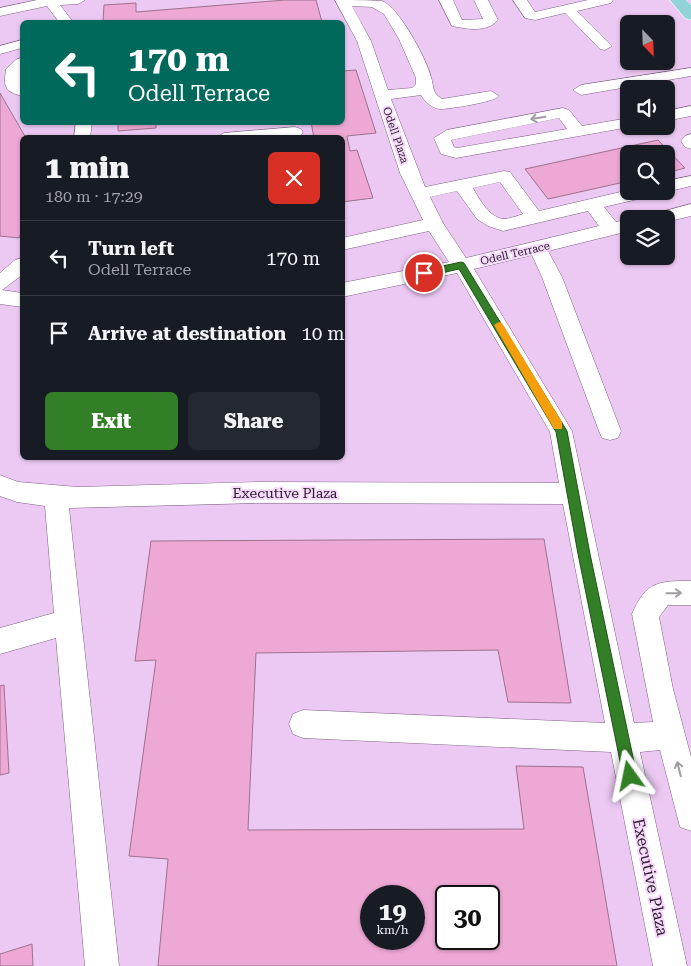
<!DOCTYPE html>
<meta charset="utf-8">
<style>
body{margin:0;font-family:"Roboto Serif",serif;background:#242831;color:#f1f3f6;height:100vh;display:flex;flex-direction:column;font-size:19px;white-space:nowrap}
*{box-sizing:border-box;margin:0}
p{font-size:16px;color:#9ea1a6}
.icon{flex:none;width:28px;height:28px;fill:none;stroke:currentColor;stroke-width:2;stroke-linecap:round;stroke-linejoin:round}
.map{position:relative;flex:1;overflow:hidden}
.sheet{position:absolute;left:20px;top:135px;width:325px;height:325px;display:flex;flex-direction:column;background:#171b24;border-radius:8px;box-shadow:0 1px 4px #0004}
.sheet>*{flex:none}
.guide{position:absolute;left:20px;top:20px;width:325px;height:105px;border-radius:8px;box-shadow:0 1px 4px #0004;background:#00695c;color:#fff;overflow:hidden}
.needle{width:32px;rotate:157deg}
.fabs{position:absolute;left:620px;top:15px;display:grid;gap:10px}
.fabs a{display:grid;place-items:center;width:55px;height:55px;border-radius:8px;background:#171b24;box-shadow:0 1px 4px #0004;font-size:25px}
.speed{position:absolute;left:360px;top:885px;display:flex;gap:10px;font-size:25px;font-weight:700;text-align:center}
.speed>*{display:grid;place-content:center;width:65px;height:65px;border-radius:50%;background:#171b24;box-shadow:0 1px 4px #0004;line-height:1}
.speed small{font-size:12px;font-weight:400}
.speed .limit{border:2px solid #111;border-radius:8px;background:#fff;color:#111}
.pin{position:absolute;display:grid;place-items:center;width:42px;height:42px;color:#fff;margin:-21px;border:2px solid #fff;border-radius:50%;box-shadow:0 1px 5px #0007}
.me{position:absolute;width:55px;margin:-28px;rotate:348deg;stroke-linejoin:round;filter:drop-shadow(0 0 4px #0008)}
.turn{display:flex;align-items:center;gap:18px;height:105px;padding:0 25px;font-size:22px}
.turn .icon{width:65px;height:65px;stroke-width:2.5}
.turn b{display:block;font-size:35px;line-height:42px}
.round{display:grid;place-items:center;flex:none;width:52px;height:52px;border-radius:8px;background:#242831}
.overview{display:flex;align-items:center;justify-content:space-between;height:85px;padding:0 25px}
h1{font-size:30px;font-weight:800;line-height:38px}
.primary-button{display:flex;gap:10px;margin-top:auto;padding:10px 25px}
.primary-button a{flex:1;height:58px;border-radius:8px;background:#337f27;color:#fff;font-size:20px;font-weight:800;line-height:58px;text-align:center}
.primary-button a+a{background:#242831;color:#f1f3f6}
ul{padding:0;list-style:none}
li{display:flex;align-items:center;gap:15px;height:75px;padding:0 25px;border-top:1px solid #363941}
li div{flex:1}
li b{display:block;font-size:19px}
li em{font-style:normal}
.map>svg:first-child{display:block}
.building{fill:#eea8d5;stroke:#9e718d;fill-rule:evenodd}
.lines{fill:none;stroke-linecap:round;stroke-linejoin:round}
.minor-casing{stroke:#7e5f84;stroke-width:1}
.major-casing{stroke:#fff;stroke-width:1}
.minor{fill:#fff;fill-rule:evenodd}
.major{fill:#92d3d7;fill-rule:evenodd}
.oneway{stroke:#a19ba2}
.route{fill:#337f27;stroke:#215319}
.slow{fill:#f59e0b}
.labels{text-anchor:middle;stroke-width:4;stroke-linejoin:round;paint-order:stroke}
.far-street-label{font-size:11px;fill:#2e2131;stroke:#f6d9fb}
.street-label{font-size:14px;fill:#2e2131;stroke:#f6d9fb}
.near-street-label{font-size:16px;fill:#2e2131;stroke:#f6d9fb}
</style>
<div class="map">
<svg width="691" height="966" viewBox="0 0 691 966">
<rect width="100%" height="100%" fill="#ecc9f3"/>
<path class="building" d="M285,0H316L322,22H103L104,5L136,3V12Z
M356,70L376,133L347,136L350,151L357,150L373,198L342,202V138H314L311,122H342V71Z
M0,93L26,138H22V232L19,238L0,236Z
M118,122H156V128L118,131Z
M658,140L685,168L666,173V154H629V181L548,199L525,169Z
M544,539L571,703L508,702L498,650L256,653L248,830L524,829L516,766L583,767L617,966H158L168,859L129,856L156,660L135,661L151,541ZM371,896H414V939H371ZM446,896H489V939H446Z
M4,685L9,773L0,775V686Z
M32,944L33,966H0V954Z"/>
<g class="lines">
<g class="minor-casing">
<path id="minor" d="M37,0H85L78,4L60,5L73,22H59L47,6L0,16V8Z
M335,0C349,0 368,0 382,1C399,7 427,60 431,77C434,87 432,93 442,99L491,91L499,96C495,102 449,109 440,109C432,108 425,102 421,95L391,99L425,187L504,171L510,172L539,211L629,190L658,191L655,195L604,207L616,222L629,219V231L548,251L562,277L621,431L618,438L610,440L602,438L599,431L542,277L532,255L474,269L572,431L634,723L653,722L632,614C646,581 659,581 691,581V605H668L659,617L673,689L691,757V831L680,827L660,750L640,752L687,966H653L611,752L303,738L293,734L289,724L293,714L303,710L605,723L563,504L260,503L69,508L119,966H85L56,638L0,654V628L54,613L45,506L17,502L0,496V475L18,482L78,487L260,482L559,483L550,432L457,273L342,297V283L449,262L429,231L342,250V238L423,220L400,173L357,41ZM352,6L372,7L384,14L399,39L416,78V84L412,88L388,90L371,41ZM500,182L523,214C517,216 509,219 503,219C489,217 479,199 473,188ZM457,191L477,219L488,226L503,231L588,211L599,226L466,258L443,223L430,197Z
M439,0H453L462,20L483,19L474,0H488L498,20C487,33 466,29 452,26Z
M513,0H527L535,12L588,0H613L611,3L577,11L612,46L605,50L600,49L565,13L535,20L525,18Z
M22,40V48L0,54V46Z
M22,58L20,84L22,85V96C3,91 4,86 6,69L17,59Z
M691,68V76L581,95L573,90L581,85Z
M691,106V116L666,121V111Z
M563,108L569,110L582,126L629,118V126H635L456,158L441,154L434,138L447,130ZM559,118L567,129L457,148L454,147L451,140Z
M76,122H92L90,138H74Z
M295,127L301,129L303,132L301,135L216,138L224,133Z
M691,134V149L685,147L681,141L685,136Z
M691,176V186L666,192L661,191H666V181Z
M691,204V216L666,222V219H647L650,215Z
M22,258V275L2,290L22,293V307L0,304V273L15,260Z"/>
</g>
<g class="major-casing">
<path id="major" d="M670,0H686L691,5V20L685,18Z"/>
</g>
<use href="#minor" class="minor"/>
<use href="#major" class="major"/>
</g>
<defs><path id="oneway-shaft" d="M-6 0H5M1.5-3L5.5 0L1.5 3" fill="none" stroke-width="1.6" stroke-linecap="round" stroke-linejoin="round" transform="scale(1.25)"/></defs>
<g class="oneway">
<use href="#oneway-shaft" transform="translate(538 118) rotate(170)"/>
<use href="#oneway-shaft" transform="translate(674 593) rotate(-1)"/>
<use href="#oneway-shaft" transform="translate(679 769) rotate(-104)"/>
</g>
<path class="route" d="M461,262L464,263L567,431L590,554L637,776L635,781L630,783L625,781L623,776L578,554L556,432L459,269L424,277L419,273L424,270Z"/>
<path class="slow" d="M499,322L502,323L562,422V429H554L494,325Z"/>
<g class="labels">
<g class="far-street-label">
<text transform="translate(396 135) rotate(71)" y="4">Odell Plaza</text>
<text transform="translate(515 253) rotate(-13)" y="4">Odell Terrace</text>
</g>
<g class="street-label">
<text x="285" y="498">Executive Plaza</text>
</g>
<g class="near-street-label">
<text transform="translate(651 877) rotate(78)" y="6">Executive Plaza</text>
</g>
</g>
</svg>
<div class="fabs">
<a><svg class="needle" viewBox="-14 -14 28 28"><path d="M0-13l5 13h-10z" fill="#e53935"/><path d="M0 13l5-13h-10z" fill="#9ea1a6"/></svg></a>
<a><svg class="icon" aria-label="sound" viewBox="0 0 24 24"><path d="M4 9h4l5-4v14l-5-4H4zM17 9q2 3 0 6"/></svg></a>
<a><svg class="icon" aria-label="search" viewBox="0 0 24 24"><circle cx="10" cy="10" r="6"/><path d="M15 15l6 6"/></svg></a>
<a><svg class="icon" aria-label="layers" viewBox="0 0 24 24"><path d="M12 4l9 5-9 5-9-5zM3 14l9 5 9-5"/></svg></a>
</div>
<div class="speed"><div>19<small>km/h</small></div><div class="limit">30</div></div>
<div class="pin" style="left:424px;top:273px;background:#d93025"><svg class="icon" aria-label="arrive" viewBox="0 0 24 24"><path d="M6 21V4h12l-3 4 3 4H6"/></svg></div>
<svg class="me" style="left:630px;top:776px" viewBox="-20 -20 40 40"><path d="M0-17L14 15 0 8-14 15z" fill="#337f27" stroke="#fff" stroke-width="4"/></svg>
<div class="guide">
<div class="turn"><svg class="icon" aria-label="left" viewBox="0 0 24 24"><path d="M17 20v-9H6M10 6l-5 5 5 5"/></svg><div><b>170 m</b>Odell Terrace</div></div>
</div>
<section class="sheet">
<div class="overview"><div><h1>1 min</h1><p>180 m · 17:29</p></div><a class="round" style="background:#d93025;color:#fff"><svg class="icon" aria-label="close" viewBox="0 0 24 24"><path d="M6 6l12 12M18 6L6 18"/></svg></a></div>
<ul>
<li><svg class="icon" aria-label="left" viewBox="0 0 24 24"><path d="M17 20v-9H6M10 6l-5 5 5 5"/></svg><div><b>Turn left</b><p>Odell Terrace</p></div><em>170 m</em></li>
<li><svg class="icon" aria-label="arrive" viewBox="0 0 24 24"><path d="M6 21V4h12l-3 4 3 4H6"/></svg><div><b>Arrive at destination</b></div><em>10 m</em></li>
</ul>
<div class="primary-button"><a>Exit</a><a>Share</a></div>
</section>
</div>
